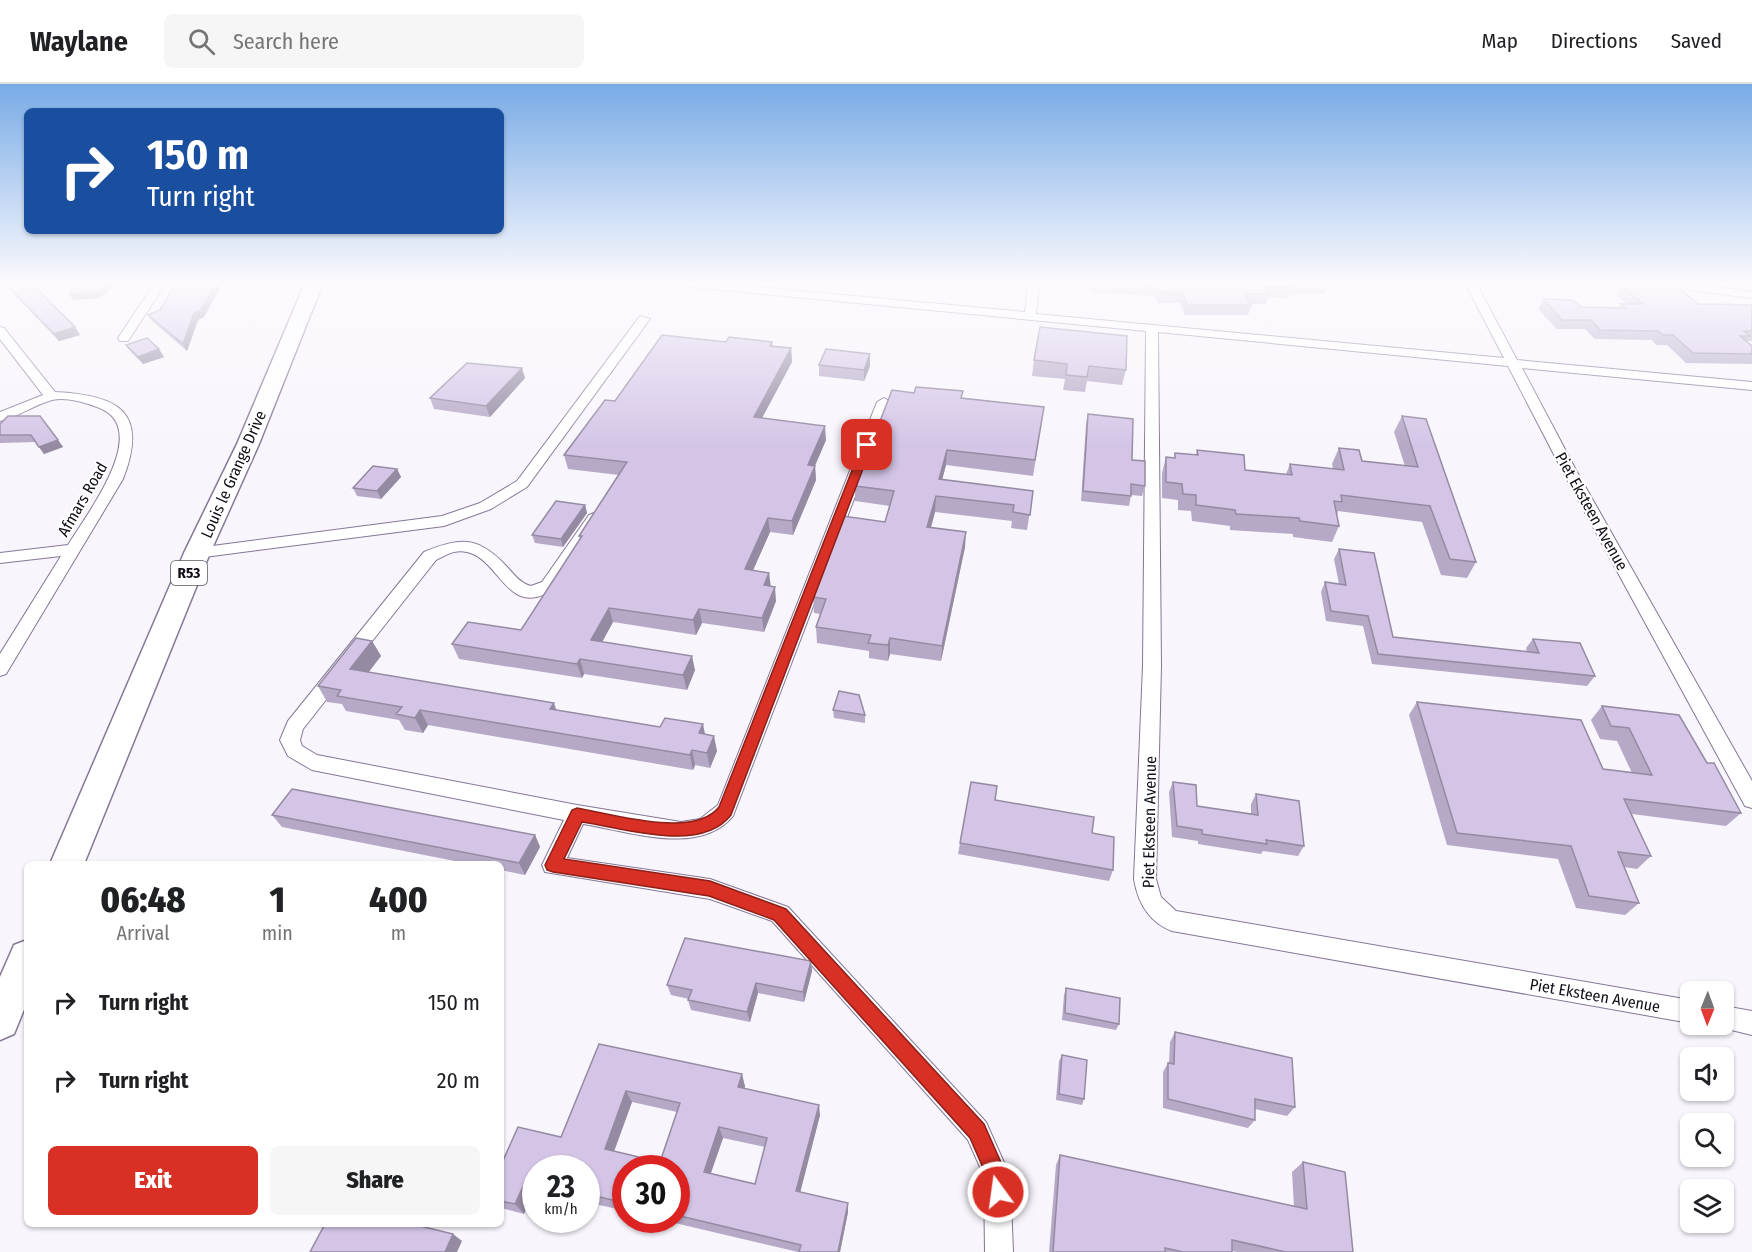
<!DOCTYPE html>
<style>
body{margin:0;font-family:"Fira Sans Condensed",sans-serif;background:#f6f6f6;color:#202124;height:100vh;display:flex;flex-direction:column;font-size:22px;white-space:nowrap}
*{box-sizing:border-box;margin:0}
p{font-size:20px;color:#757577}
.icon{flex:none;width:33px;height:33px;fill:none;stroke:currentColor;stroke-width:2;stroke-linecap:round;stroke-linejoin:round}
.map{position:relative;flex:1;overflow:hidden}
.drawer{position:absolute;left:24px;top:777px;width:480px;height:366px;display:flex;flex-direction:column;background:#fff;border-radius:9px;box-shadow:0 2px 4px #0004}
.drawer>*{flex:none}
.guide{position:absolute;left:24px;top:24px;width:480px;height:126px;border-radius:9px;box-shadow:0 2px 4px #0004;background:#1a4fa0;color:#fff;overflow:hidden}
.needle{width:39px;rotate:181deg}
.controls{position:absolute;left:1680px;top:897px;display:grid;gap:12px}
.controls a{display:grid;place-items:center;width:54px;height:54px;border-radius:9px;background:#fff;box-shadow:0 2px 4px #0004;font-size:30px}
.speed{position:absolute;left:522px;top:1071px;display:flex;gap:12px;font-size:30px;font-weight:700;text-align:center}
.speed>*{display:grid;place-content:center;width:78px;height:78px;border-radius:50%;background:#fff;box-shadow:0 2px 4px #0004;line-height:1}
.speed small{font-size:15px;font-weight:400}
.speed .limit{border:9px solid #d22;background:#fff;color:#111}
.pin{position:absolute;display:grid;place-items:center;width:51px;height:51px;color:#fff;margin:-26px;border-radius:12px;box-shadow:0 3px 9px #0006}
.me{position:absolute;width:66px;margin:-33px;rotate:346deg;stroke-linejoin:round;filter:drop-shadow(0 0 4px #0008)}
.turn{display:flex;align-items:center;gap:21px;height:126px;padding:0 24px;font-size:27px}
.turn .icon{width:78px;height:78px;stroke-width:2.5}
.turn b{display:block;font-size:42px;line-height:51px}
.eta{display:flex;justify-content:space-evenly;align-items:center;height:102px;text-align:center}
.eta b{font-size:36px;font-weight:800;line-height:42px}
.button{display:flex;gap:12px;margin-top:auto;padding:12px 24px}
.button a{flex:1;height:69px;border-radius:9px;background:#d93025;color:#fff;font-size:24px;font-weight:800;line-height:69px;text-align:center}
.button a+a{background:#f6f6f6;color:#202124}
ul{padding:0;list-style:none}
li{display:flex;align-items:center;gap:18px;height:78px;padding:0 24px}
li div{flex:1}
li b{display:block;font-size:22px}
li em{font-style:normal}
header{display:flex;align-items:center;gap:36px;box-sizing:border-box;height:84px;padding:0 30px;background:#fff;border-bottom:2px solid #e0e0e0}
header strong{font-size:28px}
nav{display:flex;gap:33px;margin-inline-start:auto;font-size:21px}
.search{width:420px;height:54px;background:#f6f6f6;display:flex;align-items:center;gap:15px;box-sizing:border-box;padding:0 21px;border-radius:9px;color:#757577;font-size:22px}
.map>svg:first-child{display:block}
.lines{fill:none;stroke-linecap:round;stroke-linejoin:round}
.street-casing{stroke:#857796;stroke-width:2}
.primary-casing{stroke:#857796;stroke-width:3}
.street{fill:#fff;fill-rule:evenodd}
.primary{fill:#fff;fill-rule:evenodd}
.wall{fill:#b6a9c7;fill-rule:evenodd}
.shaded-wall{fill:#948aa2}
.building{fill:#d4c5e7;stroke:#948aa2;stroke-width:1.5;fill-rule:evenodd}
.route{fill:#d93025;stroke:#8d1f18;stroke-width:1.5}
.labels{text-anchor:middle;stroke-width:4.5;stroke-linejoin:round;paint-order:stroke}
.shield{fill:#fff;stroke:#59565d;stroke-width:1.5}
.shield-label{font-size:15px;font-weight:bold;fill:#120d18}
.street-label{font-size:16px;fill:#120d18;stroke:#fff}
</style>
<header>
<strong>Waylane</strong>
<div class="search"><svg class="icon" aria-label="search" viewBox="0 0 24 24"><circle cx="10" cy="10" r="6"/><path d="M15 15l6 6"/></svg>Search here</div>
<nav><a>Map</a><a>Directions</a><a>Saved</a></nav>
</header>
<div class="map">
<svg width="1752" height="1168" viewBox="0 0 1752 1168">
<rect width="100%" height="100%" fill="#f8f5fc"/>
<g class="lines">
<g class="street-casing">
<path id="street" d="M155,199H166L128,257H120L118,254Z
M676,199H713L1025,228L1028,199H1039L1036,230L1504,274L1465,199H1476L1517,276L1752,298V306L1522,284L1577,388L1752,697V724L1745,722L1563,388L1508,282L1158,248L1161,582L1156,795L1161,813L1176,827L1690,916V939L1172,847C1149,838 1138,819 1134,795L1143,582L1146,247L682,202Z
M1654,199H1683L1752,208V214L1660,202Z
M640,232L650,235L527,403L491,425L444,442L197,474L189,469L197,464L442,432L480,419L517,397Z
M0,243L4,244L55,308C119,311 149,328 123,395L6,590L0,592V570L61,472L0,479V469L68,461C86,431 155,343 97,323C84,318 65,313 52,316C34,321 18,333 0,337V328L43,311L0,255Z
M884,314L891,318L733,732C699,773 628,747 583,740L567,774L710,795L788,823L986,1038L1010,1092L1013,1168H985L984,1092L968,1056L772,837L710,815L545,788L542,781L564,736L312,686L288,672L280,656L288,637L424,468C463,452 480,453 509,485C515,492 522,500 531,502L542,498L589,431L594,429L602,434C587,456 573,485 555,504C552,507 547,509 543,511C506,526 497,474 467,468C455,465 446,471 436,476L303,645L300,656L302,662L317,671L577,721L681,738L700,735L718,721L877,318Z
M1724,922L1752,927V951L1715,942L1724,940Z"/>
</g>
<g class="primary-casing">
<path id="primary" d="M305,199H323L259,360L210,469L84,780H50L184,469L237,360Z
M27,856V918L14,950L0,956V893L14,861Z"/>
</g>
<use href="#street" class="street"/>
<use href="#primary" class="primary"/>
</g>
<path class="wall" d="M3,199H31L75,243L80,251L59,257Z
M1088,199H1326L1328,200L1324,210H1290L1289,214L1268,213L1266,220H1250L1251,221L1248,231H1185L1180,219H1158L1155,212L1091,208Z
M1621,201L1698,220L1752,221V257H1746L1752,262V280L1686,279L1667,261H1656L1652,256L1595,255L1585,245H1557L1538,225L1543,215L1581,223L1619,224L1621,220H1627L1616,210Z
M148,231L204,233L198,236L187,267L152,237Z
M726,258H772L773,262L791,264L792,278L762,334L826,356L815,382L816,396L793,451L770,448L753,486L770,502L776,517L764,548L702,539L696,551L613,538L602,558L695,586L687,606L584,590L582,594L459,575L452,560L521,546L580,455L579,452L619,391L568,385L564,371L615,317Z
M126,261L164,273L143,280L131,268Z
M1034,276L1126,286L1122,301L1087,297L1085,308L1063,306L1065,295L1032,292Z
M819,281L870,282L864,297L819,292Z
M525,294L490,333L434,325L430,314Z
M963,314L1044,323L1033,392L946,381L942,396L1033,407L1027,446L1011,444L1012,437L935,428L931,443L965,463L941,577L890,570L888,577L869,574V567L817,559L816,543L820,530L814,529L813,513L885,438L890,422L855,417V402Z
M1088,330L1132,376L1145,402L1142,412L1131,411L1129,422L1081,417L1086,340Z
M40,332L63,363L44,370L36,358L0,359V340Z
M1402,332L1476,478L1467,494L1441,491L1422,438L1338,427L1337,431L1339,442L1332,458L1293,453V450L1230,446V442L1192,437L1191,427L1178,426V416L1162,414V389L1166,373L1174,374L1175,369L1196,371L1197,366L1245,386L1286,390L1290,380L1333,385L1332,380L1339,364L1362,377L1405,382L1394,348Z
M397,385L401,393L381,415L357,412L353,404Z
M585,421L587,429L563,463L535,459L532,451Z
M1339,465L1393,553L1527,568L1526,564L1533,555L1595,592L1587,602L1372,580L1363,542L1326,537L1321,508L1325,498L1339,500L1334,475Z
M372,557L381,572L368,588L557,626L705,650L717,667L710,684L695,681L693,686L428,641L423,649L405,646L399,636L346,627L342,620L327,618L318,602Z
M1417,618L1603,685L1632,689L1617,657L1600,655L1591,636L1602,622L1707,679L1741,729L1726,742L1632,730L1651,772L1637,785L1624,783L1639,819L1625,831L1576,824L1558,775L1447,761L1409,631Z
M833,626L865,631V639L834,634Z
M1173,698L1197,722L1251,730V720L1256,710L1304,762L1298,772L1263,767L1261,770L1198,760V757L1172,753L1169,708Z
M995,716L1092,749L1113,786L1109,797L958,770L960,759Z
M272,731L535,751L540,763L525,791L501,786V780H470L282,743Z
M811,877L812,887L804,918L758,909L750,938L691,926L688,916L689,915L671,911L667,901Z
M1066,904L1119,940L1116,946L1062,936L1064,911Z
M1175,948L1295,1023L1287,1032L1255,1025V1036L1248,1044L1163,1024V988L1168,979H1169L1170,958Z
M599,960L745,1002L744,1005L820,1031L800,1108L848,1128L840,1168H798L662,1136H676V1084H626V1127L586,1118V1084H536V1105H534L524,1130L501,1124V1081L561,1053ZM632,1018L677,1028L660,1078L614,1068ZM723,1054L765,1063L755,1100L711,1089Z
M1062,971L1084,1015L1082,1021L1056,1016L1059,977Z
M1060,1071L1294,1123L1292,1088L1303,1078L1353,1168H1237L1232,1167V1168H1049L1056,1081Z"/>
<path class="shaded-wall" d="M106,199H117L100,214L73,216L69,210Z
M216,199H223L204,233L198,236L187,267L183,260L194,229Z
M75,243L80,251L59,257L54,250Z
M791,264L792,278L755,347L754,333Z
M159,265L164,273L143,280L138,273Z
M870,270V282L864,297V286Z
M522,284L525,294L490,333L486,322Z
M825,342L826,356L809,395L808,381Z
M58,356L63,363L44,370L39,363Z
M947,366L946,381L938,411L939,395Z
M815,382L816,396L793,451L792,437Z
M397,385L401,393L381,415L377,407Z
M936,412L935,428L927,458V443Z
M585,421L587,429L563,463L561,455Z
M768,434L770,448L747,500L745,485Z
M966,448L965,463L941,577L942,562Z
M769,489L771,503L764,501Z
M775,503L776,517L764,548L762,534Z
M609,524L613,538L595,571L591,556Z
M699,525L702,539L696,551L693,536Z
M890,554V570L888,577V561Z
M372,557L381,572L359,601L350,585Z
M692,572L695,586L687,606L683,591Z
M580,575L584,590L582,594L577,580Z
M554,619L559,634L550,625Z
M420,626L428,641L423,649L415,634Z
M703,640L706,655L699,649Z
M714,652L717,667L710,684L707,669Z
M692,666L695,681L693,686L690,671Z
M535,751L540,763L525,791L519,779Z
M811,877L812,887L804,918L803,908Z
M756,899L758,909L750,938L747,928Z
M742,990L745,1002L741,1014L738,1003Z
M626,1007L632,1018L611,1075L605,1065Z
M819,1021L820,1031L798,1117L796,1107Z
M719,1043L723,1054L708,1097L704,1088Z
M526,1096L534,1105L524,1130L515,1120Z
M848,1119V1128L840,1168H838Z
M453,1150L462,1157L457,1168H445Z"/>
<path class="building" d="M5,199H31L75,243L54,250Z
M77,199H106L96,208L69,210Z
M176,199H216L200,227L194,229L183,260L148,231L160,226Z
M1097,199H1326L1328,200H1290L1292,204L1266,203L1269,210H1245L1251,221H1188L1182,209L1160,208L1157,202Z
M1621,201H1675L1698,220L1752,221V247H1744L1750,252H1740L1752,262V270L1693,269L1673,251H1663L1658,247L1600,246L1591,236H1562L1543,215L1573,216L1581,223L1625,224L1621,220H1643Z
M1040,243L1127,252L1126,286L1089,282L1087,293L1066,291L1067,280L1034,276Z
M662,251L726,258L729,253L772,258L770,262L791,264L754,333L825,342L808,381L815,382L792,437L768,434L745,485L769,489L764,501L775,503L762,534L699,525L693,536L609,524L591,556L692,572L683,591L580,575L577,580L452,560L468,538L521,546L582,452H579L627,378L564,371L605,316L615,317Z
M147,254L159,265L138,273L126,261Z
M826,265L870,270L864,286L819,281Z
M467,279L522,284L486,322L430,314Z
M916,303L963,307L961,314L1044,323L1035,376L947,366L939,395L1033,407L1030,431L1013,428L1014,421L936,412L927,443L966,448L942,562L890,554L888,561L868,559L871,551L816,543L826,515L813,513L843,432L885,438L894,407L855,402L892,306L914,309Z
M1088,330L1133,335L1132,376L1145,377V402L1131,400V412L1083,407Z
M8,332H40L58,356L39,363L31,351H0V340Z
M1402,332L1426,335L1476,478L1450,475L1430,422L1341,411L1342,418L1334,417L1339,442L1300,437L1299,434L1236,430L1235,426L1196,421V411L1183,410L1182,400L1166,398V373L1175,374V369L1198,371L1197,366L1244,371L1245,386L1292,391L1290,380L1344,386L1339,364L1359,366L1362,377L1418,383Z
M373,382L397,385L377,407L353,404Z
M556,417L585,421L561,455L532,451Z
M1339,465L1374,469L1393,553L1539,569L1533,555L1580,559L1595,592L1378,570L1368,532L1331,527L1325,498L1346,501Z
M356,554L372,557L350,585L554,619L550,625L660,643L665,634L703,640L699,649L714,652L707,669L692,666L690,671L420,626L415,634L396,630L402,623L337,612L341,606L318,602Z
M839,607L859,611L865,631L833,626Z
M1417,618L1581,636L1603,685L1652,691L1629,644L1611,642L1602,622L1679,631L1707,679H1714L1741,729L1624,715L1651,772L1618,768L1639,819L1589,812L1571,762L1457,749Z
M971,698L997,702L995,716L1094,733L1092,749L1114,753L1113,786L960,759Z
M1173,698L1196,701L1197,722L1258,731L1256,710L1299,717L1304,762L1266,756L1267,760L1202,750V746L1177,742Z
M292,705L535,751L519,779L272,731Z
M685,854L811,877L803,908L756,899L747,928L688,916L692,906L667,901Z
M1066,904L1120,914L1119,940L1065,929Z
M1175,948L1292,974L1295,1023L1255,1015V1036L1168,1015V979L1174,980Z
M599,960L742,990L738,1003L819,1021L796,1107L848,1119L838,1168H799L801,1161L676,1131V1084H626V1119L586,1110V1084H536V1098L526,1096L515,1120L501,1117V1081L518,1043L561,1053ZM626,1007L680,1019L660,1078L605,1065ZM719,1043L767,1054L755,1100L704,1088Z
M1062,971L1087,976L1084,1015L1059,1010Z
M1060,1071L1307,1125L1303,1078L1345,1088L1353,1168H1286L1232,1156V1168H1183L1165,1164V1168H1053Z
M325,1140H412L453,1150L445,1168H310Z"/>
<linearGradient id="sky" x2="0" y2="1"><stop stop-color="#78abe6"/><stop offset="0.55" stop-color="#fcfafe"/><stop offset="1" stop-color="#fcfafe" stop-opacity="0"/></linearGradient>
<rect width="1752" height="362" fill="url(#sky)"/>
<path class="route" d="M867,358L872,361L731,731C701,770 624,744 582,738L564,775L710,797L786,825L984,1040L1007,1092L1009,1108L1006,1115L998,1118L991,1115L987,1093L970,1054L774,836L709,812L553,788L547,786L545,781L572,726L577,724C613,730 694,755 719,723L862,361Z"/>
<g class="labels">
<rect class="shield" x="171" y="477" width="36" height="24" rx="4.5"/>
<g class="shield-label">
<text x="189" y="494">R53</text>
</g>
<g class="street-label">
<text transform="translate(233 390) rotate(-66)" y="6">Louis le Grange Drive</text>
<text transform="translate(82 415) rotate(-60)" y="6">Afmars Road</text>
<text transform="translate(1592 427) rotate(61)" y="6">Piet Eksteen Avenue</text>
<text transform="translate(1149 738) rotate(-89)" y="6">Piet Eksteen Avenue</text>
<text transform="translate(1595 911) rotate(10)" y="6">Piet Eksteen Avenue</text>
</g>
</g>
</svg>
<div class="controls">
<a><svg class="needle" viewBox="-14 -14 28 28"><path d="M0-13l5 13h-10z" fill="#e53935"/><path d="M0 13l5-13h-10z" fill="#757577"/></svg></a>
<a><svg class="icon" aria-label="sound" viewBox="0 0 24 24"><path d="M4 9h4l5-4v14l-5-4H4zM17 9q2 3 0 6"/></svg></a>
<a><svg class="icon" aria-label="search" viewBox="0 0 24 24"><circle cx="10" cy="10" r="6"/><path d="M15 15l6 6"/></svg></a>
<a><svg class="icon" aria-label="layers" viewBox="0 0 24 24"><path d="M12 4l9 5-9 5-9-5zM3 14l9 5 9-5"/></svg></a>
</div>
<div class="speed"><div>23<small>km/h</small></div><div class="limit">30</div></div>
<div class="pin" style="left:867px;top:361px;background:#d93025"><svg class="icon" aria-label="arrive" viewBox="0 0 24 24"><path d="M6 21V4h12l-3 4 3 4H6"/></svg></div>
<svg class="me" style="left:998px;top:1108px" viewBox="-20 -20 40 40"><circle r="17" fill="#d93025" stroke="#fff" stroke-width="3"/><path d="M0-11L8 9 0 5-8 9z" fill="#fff"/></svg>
<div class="guide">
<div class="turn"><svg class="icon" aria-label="right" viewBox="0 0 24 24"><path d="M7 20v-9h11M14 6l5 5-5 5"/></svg><div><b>150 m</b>Turn right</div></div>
</div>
<section class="drawer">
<div class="eta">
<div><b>06:48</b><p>Arrival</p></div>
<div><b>1</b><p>min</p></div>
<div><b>400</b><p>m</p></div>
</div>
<ul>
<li><svg class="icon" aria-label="right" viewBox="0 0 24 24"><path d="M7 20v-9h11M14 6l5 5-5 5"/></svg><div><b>Turn right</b></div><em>150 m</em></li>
<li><svg class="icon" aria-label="right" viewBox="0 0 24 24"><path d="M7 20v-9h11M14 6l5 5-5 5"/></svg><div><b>Turn right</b></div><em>20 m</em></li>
</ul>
<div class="button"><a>Exit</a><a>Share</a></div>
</section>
</div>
